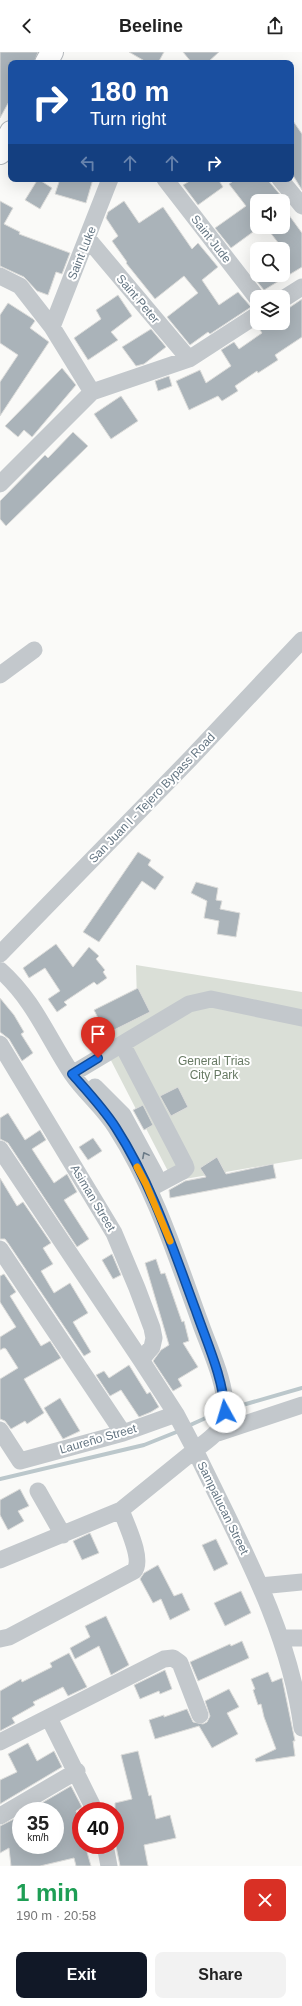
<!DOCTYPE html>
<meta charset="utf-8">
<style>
body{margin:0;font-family:Helvetica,sans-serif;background:#f2f2f2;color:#222;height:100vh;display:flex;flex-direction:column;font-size:15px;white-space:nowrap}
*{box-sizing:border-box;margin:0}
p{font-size:13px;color:#767676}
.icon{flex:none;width:22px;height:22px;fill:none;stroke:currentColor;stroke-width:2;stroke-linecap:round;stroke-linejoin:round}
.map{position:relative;height:1814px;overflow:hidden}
.side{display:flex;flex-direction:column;background:#fff;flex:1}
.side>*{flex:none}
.hud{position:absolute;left:8px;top:8px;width:286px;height:122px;border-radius:8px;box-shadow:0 4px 16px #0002;background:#1a4fa0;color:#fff;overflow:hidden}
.buttons{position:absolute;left:250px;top:142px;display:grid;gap:8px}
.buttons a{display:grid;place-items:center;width:40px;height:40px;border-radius:8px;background:#fff;box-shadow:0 4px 16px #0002;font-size:20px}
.speed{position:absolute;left:12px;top:1750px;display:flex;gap:8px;font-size:20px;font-weight:700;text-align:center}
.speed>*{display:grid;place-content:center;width:52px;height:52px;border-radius:50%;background:#fff;box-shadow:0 4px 16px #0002;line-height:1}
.speed small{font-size:10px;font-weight:400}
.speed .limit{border:6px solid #d22;background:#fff;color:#111}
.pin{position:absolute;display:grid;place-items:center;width:34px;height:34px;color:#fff;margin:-41px -17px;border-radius:50% 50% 50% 0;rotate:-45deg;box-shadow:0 0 4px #0007}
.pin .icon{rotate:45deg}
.me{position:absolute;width:44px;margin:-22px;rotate:354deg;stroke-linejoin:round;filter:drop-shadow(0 0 3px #0008)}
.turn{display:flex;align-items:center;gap:14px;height:84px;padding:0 16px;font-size:18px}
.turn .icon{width:52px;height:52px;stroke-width:2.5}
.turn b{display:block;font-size:28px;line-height:34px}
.lanes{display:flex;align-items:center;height:38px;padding:0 16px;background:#0003;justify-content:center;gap:20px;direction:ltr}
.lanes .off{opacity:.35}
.round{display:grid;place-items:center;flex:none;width:42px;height:42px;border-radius:8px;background:#f2f2f2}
.summary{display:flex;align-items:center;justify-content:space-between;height:68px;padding:0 16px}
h1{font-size:24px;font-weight:700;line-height:30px;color:#1e9e55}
.button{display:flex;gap:8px;margin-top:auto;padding:8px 16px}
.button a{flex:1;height:46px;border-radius:8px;background:#111827;color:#fff;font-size:16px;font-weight:700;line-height:46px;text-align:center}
.button a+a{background:#f2f2f2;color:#222}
header{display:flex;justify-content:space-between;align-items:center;height:52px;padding:0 16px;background:#fff;font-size:18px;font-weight:700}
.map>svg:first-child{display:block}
.green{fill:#dadfd7}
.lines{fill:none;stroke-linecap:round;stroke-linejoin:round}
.stream{stroke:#bbc7cb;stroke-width:4}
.building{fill:#aab3b9;stroke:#dcdcda}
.major-casing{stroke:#b5babe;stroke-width:24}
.minor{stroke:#c3c8cc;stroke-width:17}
.major{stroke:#fff;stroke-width:22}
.oneway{stroke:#6a7a87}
.route-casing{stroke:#114b97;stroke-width:10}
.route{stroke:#1a73e8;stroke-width:7}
.slow{stroke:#f59e0b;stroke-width:7}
.labels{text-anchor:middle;stroke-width:4;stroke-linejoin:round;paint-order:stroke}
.street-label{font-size:12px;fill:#657683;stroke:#fff}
.park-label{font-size:12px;fill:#687a64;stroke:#fff}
</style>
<header><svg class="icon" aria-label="back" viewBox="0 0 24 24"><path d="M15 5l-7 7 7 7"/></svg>Beeline<svg class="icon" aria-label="share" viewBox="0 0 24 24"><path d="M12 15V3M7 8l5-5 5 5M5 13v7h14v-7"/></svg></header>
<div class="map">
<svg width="302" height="1814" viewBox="0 0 302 1814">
<rect width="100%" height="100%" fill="#fafaf8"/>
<path class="green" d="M136,913L302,940V1107L173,1129L101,989L137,950Z"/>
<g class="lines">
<path class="stream" d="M232,1356L302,1336
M188,1374L219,1360
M0,1427L144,1393L179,1379"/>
</g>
<path class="building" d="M0,0H38L34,11H11V46L0,66Z
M129,0H164L158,11H148Z
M183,0H219L207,11H192Z
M291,66L302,82V138L291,120Z
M38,127L52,136L40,157L25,148Z
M60,127H93L86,151L55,142Z
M193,127H218L223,135L198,153L183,133Z
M236,127H267L282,145L276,149H257V177L231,196L215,176L246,154L229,132Z
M0,149L13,156L4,172L20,180L19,182L70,201L62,222L56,220L48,243L37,239L24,225L0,214Z
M124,149L139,171L163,155L192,197L198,191L218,215L202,228L219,253L238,240L251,255L210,282L208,280L190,293L167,265L198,241L184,224L155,247L126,211L127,210L112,189L118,184L106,166L108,160Z
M283,155L302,181V215L264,238L255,227L261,223H283V197L266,175H283Z
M118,243L132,264L111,280L118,288L88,308L74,286L101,267L96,258Z
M302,247V285L275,303L278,308L258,321L257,319L235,334L238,339L222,349L218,344L189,358L176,329L200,318L206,331L231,314L221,298L234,290L239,297L262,281L260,278L272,271H283V260Z
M8,251L33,267L35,269L30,276L49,290L0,364V330L18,303L0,291V263Z
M151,277L166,295L144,312L136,314L122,295Z
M62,316L76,333L32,385L24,378L18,385L5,374Z
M169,324L172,334L158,339L155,329Z
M121,344L138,369L111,387L94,362Z
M73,380L88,394L6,474L0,467V449L45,403L48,406Z
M138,800L151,808L148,813L164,825L155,838L142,829L99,890L83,880Z
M196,830L218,836L216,848L222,849L220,857L240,861L236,885L217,882L219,869L204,866L207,849L191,841Z
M56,892L73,915L89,895L99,904L96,907L105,918L103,920L107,926L97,933L94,930L64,950L67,953L57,960L48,947L60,939L45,916L29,926L23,916Z
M138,936L150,960L106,982L94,958Z
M0,946L14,963L24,980L21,982L33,1001L22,1009L9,987L0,980Z
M178,1035L188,1055L171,1064L160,1044Z
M143,1053L153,1073L144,1078L133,1058Z
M8,1061L25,1088L40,1078L46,1088L32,1097L54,1131L67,1122L77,1140L64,1148L89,1187L77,1195L8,1091L0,1087V1066Z
M93,1086L102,1099L88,1108L79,1095Z
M217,1105L226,1122L273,1112L276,1126L170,1146L169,1138L185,1129L206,1125L200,1116Z
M0,1126L17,1154L23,1150L51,1191L43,1196L53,1212L41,1219L54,1241L70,1231L88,1261L73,1270L91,1300L84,1304L8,1191L5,1187H0Z
M112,1202L121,1223L113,1227L102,1208Z
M156,1207L161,1222L165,1221L182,1270L184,1269L189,1289L183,1291L198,1315L178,1327L182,1334L173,1339L153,1309L161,1298L169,1293L145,1211Z
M4,1222L16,1240L10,1244L41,1294L50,1289L61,1306L24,1327L44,1361L27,1372L25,1369L11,1377L5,1369L0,1367V1327L18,1316L6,1297L4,1296L0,1298V1285L16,1275L0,1250V1224Z
M129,1313L147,1342L150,1340L159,1355L151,1360L139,1365L121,1338L110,1344L96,1323L104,1319L109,1326Z
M60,1346L80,1379L63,1387L44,1356Z
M20,1437L29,1454L18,1459L24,1469L8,1478L0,1463V1448Z
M90,1481L99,1501L82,1508L73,1489Z
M216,1487L228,1512L214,1519L202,1493Z
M158,1513L174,1544L182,1541L190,1558L170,1568L161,1547L153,1551L140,1527L144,1521Z
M241,1539L251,1561L225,1574L214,1551Z
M106,1564L129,1613L111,1623L99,1594L75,1607L70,1596L90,1585L85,1574Z
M242,1589L249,1606L198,1629L190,1610L230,1592L231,1594Z
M69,1601L87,1635L68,1644L63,1635L33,1650L35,1653L12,1666L15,1671L0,1679V1639L21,1627L22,1630L52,1615L50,1611Z
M165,1618L172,1637L160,1642L159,1639L140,1647L134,1633Z
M268,1620L272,1630L282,1626L295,1689H293L295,1704L256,1710L255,1707L276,1697L264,1665L261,1652L258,1653L253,1638L255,1637L251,1627Z
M229,1637L239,1655L227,1661L238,1682L212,1696L199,1674L155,1687L149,1668L164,1663V1665L187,1657L193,1670L203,1672L207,1670L210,1664L205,1649Z
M28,1691L37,1709L54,1699L62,1715L0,1752V1728L17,1720L8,1702Z
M138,1699L149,1744L151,1743L156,1767L170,1763L176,1786L144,1793L148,1814H120L115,1789V1751L132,1747L121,1703Z
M71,1734L82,1755L76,1759L81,1774V1793H85L91,1814H76L74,1806L40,1814H11L9,1796L0,1801V1774L16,1766L21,1775V1793H55V1759H28Z"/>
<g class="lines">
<g class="major-casing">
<path id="major" d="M46,11L52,0
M0,101L11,80"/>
</g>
<path class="minor" d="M165,127L257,246
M280,127L302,154
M88,187L189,307
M0,224L20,234L52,275L92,340
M283,247L302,235
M52,275L110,127
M0,432L92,340L189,307L257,263
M0,623L34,598
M0,902L191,706L302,588
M0,918C34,948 48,986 72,1022C85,1041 104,1056 116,1076C154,1135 176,1204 200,1270C209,1296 227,1332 225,1360C224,1379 209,1387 195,1398C238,1488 289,1576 302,1676
M0,992L114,1181L137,1236L152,1276L154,1286L152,1295L141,1308
M122,992L185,1113L186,1116L183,1119L149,1137
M72,1022L189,952L211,947L302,966
M95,1035L123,1063L155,1122L149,1137
M0,1097L141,1308L176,1362L195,1398L121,1458L0,1508
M0,1197L123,1381
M0,1378L20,1409L123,1381L176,1362
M218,1381L302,1353
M38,1439L63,1483
M260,1534L302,1530
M282,1586H302
M0,1587L9,1585L134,1519C144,1508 126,1472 121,1458
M49,1666L95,1759
M0,1690L164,1607L173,1606L180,1611L200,1663
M0,1764L77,1719
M105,1793L109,1814"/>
<use href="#major" class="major"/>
</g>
<defs><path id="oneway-chevron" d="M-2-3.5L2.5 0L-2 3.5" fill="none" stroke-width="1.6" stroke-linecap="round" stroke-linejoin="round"/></defs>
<use class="oneway" href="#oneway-chevron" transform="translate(145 1103) rotate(-118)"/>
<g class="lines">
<g class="route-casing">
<path id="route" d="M98,1006L72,1022C87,1039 104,1057 116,1076C152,1132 173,1197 196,1259C207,1291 223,1325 225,1360"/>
</g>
<use href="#route" class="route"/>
<path class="slow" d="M137,1115L146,1132L170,1189"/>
</g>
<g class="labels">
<g class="street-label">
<text transform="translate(211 187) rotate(52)" y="4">Saint Jude</text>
<text transform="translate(82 201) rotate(-68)" y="4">Saint Luke</text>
<text transform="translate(138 247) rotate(50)" y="4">Saint Peter</text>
<text transform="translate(152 746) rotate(-46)" y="4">San Juan I - Tejero Bypass Road</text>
<text transform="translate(93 1146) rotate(59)" y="4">Asiman Street</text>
<text transform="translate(98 1387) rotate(-16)" y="4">Laureño Street</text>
<text transform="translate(223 1456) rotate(64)" y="4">Sampalucan Street</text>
</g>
<g class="park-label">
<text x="214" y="1013">General Trias<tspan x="214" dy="14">City Park</tspan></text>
</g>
</g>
</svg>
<div class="buttons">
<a><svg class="icon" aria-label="sound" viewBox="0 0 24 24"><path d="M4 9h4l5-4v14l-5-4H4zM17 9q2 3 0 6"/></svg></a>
<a><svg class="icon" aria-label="search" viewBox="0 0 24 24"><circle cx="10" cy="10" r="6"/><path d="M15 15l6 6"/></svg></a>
<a><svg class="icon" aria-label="layers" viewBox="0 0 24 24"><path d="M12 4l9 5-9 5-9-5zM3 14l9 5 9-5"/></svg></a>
</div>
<div class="speed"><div>35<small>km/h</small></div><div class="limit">40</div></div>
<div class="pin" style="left:98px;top:1006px;background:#d93025"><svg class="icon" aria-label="arrive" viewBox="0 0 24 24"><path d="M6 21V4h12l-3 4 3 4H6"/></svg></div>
<svg class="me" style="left:225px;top:1360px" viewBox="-20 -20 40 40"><circle r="19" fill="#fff"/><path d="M0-13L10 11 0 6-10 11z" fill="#1a73e8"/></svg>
<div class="hud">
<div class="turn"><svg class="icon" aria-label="right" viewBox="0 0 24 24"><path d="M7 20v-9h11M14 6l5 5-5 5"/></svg><div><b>180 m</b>Turn right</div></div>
<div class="lanes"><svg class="icon off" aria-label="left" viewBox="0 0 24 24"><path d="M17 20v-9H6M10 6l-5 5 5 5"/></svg><svg class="icon off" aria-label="ahead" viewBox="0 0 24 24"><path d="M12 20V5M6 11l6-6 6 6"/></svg><svg class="icon off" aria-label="ahead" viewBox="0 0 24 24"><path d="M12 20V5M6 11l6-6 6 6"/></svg><svg class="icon" aria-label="right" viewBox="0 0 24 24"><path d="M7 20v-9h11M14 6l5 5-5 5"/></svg></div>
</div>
</div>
<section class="side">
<div class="summary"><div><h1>1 min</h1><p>190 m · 20:58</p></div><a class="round" style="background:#d93025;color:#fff"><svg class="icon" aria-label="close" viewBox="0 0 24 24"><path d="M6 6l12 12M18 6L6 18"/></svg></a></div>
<div class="button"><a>Exit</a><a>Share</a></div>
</section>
